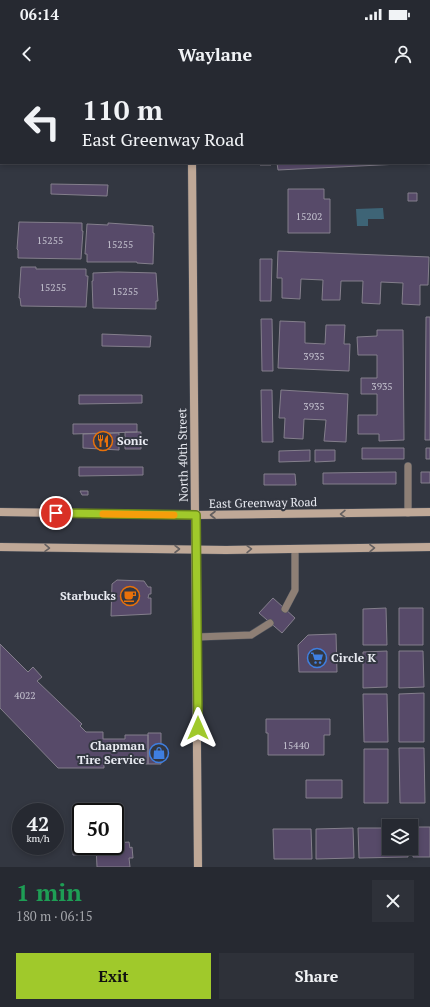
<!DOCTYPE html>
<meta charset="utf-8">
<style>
body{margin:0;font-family:"PT Serif",serif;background:#2e3139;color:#f1f3f6;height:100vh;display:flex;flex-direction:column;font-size:15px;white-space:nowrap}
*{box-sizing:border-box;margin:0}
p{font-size:13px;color:#a4a6ab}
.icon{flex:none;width:22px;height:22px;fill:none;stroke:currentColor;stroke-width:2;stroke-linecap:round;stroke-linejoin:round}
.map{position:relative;height:787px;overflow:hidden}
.side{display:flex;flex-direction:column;background:#262931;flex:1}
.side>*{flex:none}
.banner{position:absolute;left:0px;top:0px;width:430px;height:84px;box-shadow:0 2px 6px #0003,0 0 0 1px #42454d;background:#262931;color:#f1f3f6;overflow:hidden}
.fabs{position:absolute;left:382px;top:739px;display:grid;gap:8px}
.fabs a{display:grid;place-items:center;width:36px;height:36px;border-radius:0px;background:#262931;box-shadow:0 2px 6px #0003,0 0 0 1px #42454d;font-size:20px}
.speed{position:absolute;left:12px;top:723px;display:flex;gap:8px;font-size:20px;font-weight:700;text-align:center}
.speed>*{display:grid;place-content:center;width:52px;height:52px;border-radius:50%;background:#262931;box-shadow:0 2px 6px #0003,0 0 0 1px #42454d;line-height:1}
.speed small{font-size:10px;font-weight:400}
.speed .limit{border:2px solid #111;border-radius:6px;background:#fff;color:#111}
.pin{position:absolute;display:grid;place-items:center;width:34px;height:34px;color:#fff;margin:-17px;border:2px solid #fff;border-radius:50%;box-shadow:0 1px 4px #0007}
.me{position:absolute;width:44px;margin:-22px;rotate:0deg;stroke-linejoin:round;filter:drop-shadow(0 0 3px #0008)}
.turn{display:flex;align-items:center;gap:14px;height:84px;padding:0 16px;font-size:18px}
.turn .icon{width:52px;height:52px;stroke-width:2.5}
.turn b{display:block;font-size:28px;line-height:34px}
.round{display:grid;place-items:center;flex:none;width:42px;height:42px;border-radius:0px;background:#2e3139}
.head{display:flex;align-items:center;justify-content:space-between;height:68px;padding:0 16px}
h1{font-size:24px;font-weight:600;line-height:30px;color:#1e9e55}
.action{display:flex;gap:8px;margin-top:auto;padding:8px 16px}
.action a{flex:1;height:46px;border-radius:0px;background:#a0c92b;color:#111;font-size:16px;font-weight:600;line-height:46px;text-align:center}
.action a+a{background:#2e3139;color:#f1f3f6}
.status{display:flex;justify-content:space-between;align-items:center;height:28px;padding:0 20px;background:#262931;direction:ltr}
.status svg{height:11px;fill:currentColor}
header{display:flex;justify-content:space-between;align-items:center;height:52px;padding:0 16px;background:#262931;font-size:18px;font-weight:600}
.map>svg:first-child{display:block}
.water{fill:#3e6476}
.building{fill:#574a69;stroke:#847f8c}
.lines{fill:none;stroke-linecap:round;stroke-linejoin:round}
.service-casing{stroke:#50545d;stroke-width:8}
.minor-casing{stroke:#50545d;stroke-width:9}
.secondary-casing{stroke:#50545d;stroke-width:9}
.service{stroke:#8e7f75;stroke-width:7}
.minor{stroke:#8e7f75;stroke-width:8}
.secondary{stroke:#bfa897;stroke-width:8}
.oneway{stroke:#645f5f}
.route-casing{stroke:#68831c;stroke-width:10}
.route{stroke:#a0c92b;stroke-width:7}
.slow{stroke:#f59e0b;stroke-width:7}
.labels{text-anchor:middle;stroke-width:4;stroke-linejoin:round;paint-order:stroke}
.number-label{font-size:10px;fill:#c4c2cf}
.poi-label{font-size:12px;font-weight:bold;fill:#e8eaf1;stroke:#333741;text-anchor:start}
.street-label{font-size:12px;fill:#e8eaf1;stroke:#333741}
</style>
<div class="status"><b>06:14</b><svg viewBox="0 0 49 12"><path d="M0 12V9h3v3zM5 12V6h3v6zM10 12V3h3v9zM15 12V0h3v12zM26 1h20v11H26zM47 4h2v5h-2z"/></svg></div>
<header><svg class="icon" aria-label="back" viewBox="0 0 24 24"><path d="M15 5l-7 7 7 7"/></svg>Waylane<svg class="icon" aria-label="person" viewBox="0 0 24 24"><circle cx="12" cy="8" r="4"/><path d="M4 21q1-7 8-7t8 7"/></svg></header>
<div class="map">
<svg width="430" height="787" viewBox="0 0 430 787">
<rect width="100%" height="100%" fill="#333741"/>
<path class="water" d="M383,128L384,139H368V146H357L356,129Z"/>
<path class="building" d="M0,0L18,1H1L0,30Z
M356,0H401V1H356Z
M423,0H430V26L429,1Z
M260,83H271V85H260Z
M277,83H420L278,90Z
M51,104L108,105L107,116L51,114Z
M288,109H324V119H330V153H288Z
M408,113H417V121H408Z
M19,142L82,143V151H83L81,179L18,178V170L17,169Z
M108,143L153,146V153H154L153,184L137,183V182H87V174H85L87,144L108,145Z
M278,171L429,177L428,205H420V225L402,224L403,203L381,202L380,224L362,223L363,201H341L340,220H322L323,200L301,199L300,219L282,218V198H277Z
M260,179H272L271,221H260Z
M21,187H36V189H86V196H88L86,227L21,226L20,218H19Z
M118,192L156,193L158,221H156V229L93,228L92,201H93V193Z
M426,237H430V360H425Z
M261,239H272L273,291H262Z
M280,241L305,242V263L325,264L326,245H345L344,264H350L349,291L278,288Z
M377,250H403L404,360L379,361V354H358V335H377V314H361V298H377V275H358L357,257L377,256Z
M102,254L151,256L150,267L102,266Z
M261,310H272L273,362H262Z
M281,310L348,314L346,362L324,361L326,340L304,339L303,359L284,358L285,338H279Z
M79,315H142V323L79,324Z
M73,344H137V352L73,354Z
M125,352H141V369H125Z
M119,353V358H124V364H119V370L83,368V354Z
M362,368H404V379H362Z
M426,368H430V379H426Z
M310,370V381L279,382V371Z
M315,370H335V381L315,382Z
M79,387H143V395L79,396Z
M396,392V404H323V393Z
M421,392H430V403H421Z
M264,394H295L296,405H264Z
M80,411H88V415H82Z
M117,500L144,501L148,507H151V514H149L148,518H151V534L111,536L112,504Z
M273,518L295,538L282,553L259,533Z
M386,528L387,565H363V529Z
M399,528H423V565H399Z
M336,554L337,592H299L298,565L308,555Z
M0,564L28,592L33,587L42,597L37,601L82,644L80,646L86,652H103V659H125V655H148V684L104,683V688H58L0,628Z
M387,571V607L363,608V572Z
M399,571H423L424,607L399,608Z
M424,613V662H399V614Z
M363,614H387L388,662H364Z
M266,639H330V655H324V675H268V653H266Z
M148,653H161V684H148Z
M399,668H424L425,723H400Z
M364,669H388V723H364Z
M306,700H342V718H306Z
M413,747H430V777H413Z
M353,748L354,778L316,779V749Z
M358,748H389V768H408V777L359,778Z
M273,749H311L312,779H274Z
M73,760H81L83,775H73Z
M129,762L130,768L132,767L133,778H129L130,787H97L96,766H115V763Z"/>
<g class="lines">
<g class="service-casing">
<path id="service" d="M408,433V386
M285,529L295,510V469
M197,557L251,555L270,543"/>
</g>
<g class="minor-casing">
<path id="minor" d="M68,0L69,1"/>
</g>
<g class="secondary-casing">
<path id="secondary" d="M191,0V1
M192,83L198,787
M0,432L196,435L430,432
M0,467L226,470L430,467"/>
</g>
<use href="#service" class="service"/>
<use href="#minor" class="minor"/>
<use href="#secondary" class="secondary"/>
</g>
<defs><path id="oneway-chevron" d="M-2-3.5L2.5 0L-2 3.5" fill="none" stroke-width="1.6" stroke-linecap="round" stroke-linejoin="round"/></defs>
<g class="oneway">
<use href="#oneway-chevron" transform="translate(343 434) rotate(179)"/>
<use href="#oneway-chevron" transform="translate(213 435) rotate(180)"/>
<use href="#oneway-chevron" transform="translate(47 468) rotate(1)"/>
<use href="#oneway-chevron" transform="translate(372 468) rotate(-1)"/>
<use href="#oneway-chevron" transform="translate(177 469)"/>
<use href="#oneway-chevron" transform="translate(249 469) rotate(-1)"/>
</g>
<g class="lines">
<g class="route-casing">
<path id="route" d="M56,433L196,435L198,648"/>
</g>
<use href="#route" class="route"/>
<path class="slow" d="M103,434L174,435"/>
</g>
<defs>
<g id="restaurant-ring" transform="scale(1)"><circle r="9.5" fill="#333741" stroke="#e8710a" stroke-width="1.5"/><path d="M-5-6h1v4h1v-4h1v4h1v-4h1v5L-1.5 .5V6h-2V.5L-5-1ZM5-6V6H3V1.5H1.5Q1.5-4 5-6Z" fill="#e8710a"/></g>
<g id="cafe-ring" transform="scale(1)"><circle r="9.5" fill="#333741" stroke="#e8710a" stroke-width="1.5"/><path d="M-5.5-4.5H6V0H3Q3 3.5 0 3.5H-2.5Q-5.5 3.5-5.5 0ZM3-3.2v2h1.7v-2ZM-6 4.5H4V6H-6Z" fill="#e8710a"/></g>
<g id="supermarket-ring" transform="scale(1)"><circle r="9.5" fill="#333741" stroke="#3f7fe0" stroke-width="1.5"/><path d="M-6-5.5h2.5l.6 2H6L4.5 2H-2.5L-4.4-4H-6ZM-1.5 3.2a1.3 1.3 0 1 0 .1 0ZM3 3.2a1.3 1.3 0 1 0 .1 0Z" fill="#3f7fe0"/></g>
<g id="shop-ring" transform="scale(1)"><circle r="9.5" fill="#333741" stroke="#3f7fe0" stroke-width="1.5"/><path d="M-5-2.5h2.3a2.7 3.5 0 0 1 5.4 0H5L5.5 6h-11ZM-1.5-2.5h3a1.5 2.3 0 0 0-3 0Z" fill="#3f7fe0"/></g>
</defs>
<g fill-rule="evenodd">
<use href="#restaurant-ring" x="103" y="361"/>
<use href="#cafe-ring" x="130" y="516"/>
<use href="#supermarket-ring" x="317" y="578"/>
<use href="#shop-ring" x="159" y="673"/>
</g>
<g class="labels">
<g class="number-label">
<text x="309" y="140">15202</text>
<text x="50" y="164">15255</text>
<text x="120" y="168">15255</text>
<text x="53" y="211">15255</text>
<text x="125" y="215">15255</text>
<text x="314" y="280">3935</text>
<text x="382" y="310">3935</text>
<text x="314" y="330">3935</text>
<text x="25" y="619">4022</text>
<text x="296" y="669">15440</text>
</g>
<g class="poi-label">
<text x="117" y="365">Sonic</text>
<text x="116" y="520" text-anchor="end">Starbucks</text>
<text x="331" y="582">Circle K</text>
<text x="145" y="670" text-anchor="end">Chapman<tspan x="145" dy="14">Tire Service</tspan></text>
</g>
<g class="street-label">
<text transform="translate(183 375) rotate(-91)" y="4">North 40th Street</text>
<text transform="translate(263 423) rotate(-1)" y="4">East Greenway Road</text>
</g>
</g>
</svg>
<div class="fabs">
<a><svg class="icon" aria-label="layers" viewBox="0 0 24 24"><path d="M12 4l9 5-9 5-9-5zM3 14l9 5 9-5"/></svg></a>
</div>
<div class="speed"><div>42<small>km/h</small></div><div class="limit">50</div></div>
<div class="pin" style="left:56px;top:433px;background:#d93025"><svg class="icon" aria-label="arrive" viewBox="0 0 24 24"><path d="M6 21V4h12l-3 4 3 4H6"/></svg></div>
<svg class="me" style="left:198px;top:648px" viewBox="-20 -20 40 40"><path d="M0-17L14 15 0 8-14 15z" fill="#a0c92b" stroke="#fff" stroke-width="4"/></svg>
<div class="banner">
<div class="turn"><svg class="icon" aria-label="left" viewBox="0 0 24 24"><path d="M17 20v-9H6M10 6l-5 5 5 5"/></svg><div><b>110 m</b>East Greenway Road</div></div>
</div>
</div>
<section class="side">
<div class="head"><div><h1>1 min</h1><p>180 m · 06:15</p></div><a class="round"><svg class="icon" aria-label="close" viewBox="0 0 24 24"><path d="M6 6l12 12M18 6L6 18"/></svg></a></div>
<div class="action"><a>Exit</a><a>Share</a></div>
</section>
